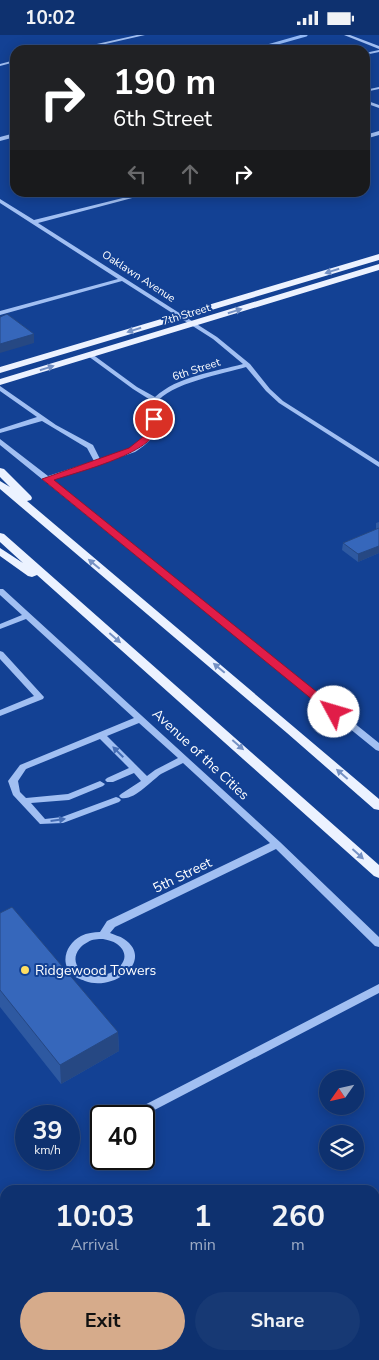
<!DOCTYPE html>
<style>
body{margin:0;font-family:"Nunito Sans",sans-serif;background:#173974;color:#f1f3f6;height:100vh;display:flex;flex-direction:column;font-size:19px;white-space:nowrap}
*{box-sizing:border-box;margin:0}
p{font-size:16px;color:#9ba9c3}
.icon{flex:none;width:28px;height:28px;fill:none;stroke:currentColor;stroke-width:2;stroke-linecap:round;stroke-linejoin:round}
.map{position:relative;flex:1;overflow:hidden}
.drawer{position:absolute;left:0px;top:1150px;width:380px;height:175px;display:flex;flex-direction:column;background:#0e316f;border-radius:15px 15px 0 0;box-shadow:0 2px 12px #0003,0 0 0 1px #2e4c82}
.drawer>*{flex:none}
.top-card{position:absolute;left:10px;top:10px;width:360px;height:152px;border-radius:15px;box-shadow:0 2px 12px #0003,0 0 0 1px #2e4c82;background:#202124;color:#fff;overflow:hidden}
.needle{width:32px;rotate:236deg}
.tools{position:absolute;left:319px;top:1035px;display:grid;gap:10px}
.tools a{display:grid;place-items:center;width:45px;height:45px;border-radius:50%;background:#0e316f;box-shadow:0 2px 12px #0003,0 0 0 1px #2e4c82;font-size:25px}
.speed{position:absolute;left:15px;top:1070px;display:flex;gap:10px;font-size:25px;font-weight:700;text-align:center}
.speed>*{display:grid;place-content:center;width:65px;height:65px;border-radius:50%;background:#0e316f;box-shadow:0 2px 12px #0003,0 0 0 1px #2e4c82;line-height:1}
.speed small{font-size:12px;font-weight:400}
.speed .limit{border:2px solid #111;border-radius:8px;background:#fff;color:#111}
.pin{position:absolute;display:grid;place-items:center;width:42px;height:42px;color:#fff;margin:-21px;border:2px solid #fff;border-radius:50%;box-shadow:0 1px 5px #0007}
.me{position:absolute;width:55px;margin:-28px;rotate:309deg;stroke-linejoin:round;filter:drop-shadow(0 0 4px #0008)}
.turn{display:flex;align-items:center;gap:18px;height:105px;padding:0 20px;font-size:22px}
.turn .icon{width:65px;height:65px;stroke-width:2.5}
.turn b{display:block;font-size:35px;line-height:42px}
.lanes{display:flex;align-items:center;height:48px;padding:0 20px;background:#0003;justify-content:center;gap:25px;direction:ltr}
.lanes .off{opacity:.35}
.eta{display:flex;justify-content:space-evenly;align-items:center;height:85px;text-align:center}
.eta b{font-size:30px;font-weight:700;line-height:35px}
.button{display:flex;gap:10px;margin-top:auto;padding:10px 20px}
.button a{flex:1;height:58px;border-radius:30px;background:#d6ab8b;color:#111;font-size:20px;font-weight:700;line-height:58px;text-align:center}
.button a+a{background:#173974;color:#f1f3f6}
.status{display:flex;justify-content:space-between;align-items:center;height:35px;padding:0 25px;background:#0e316f;direction:ltr}
.status svg{height:14px;fill:currentColor}
.map>svg:first-child{display:block}
.lines{fill:none;stroke-linecap:round;stroke-linejoin:round}
.stream{stroke:#93b9f6;stroke-width:3}
.minor{fill:#a1bff2;fill-rule:evenodd}
.major{fill:#ecf2ff;fill-rule:evenodd}
.wall{fill:#2e59a1}
.shaded-wall{fill:#264883}
.building{fill:#3667bb;stroke:#264883}
.oneway{fill:#7591c4}
.oneway2{fill:#456db5}
.route{fill:#e11d48;stroke:#92132f}
.poi-dot{fill:#ffde62;stroke:#134194;stroke-width:2}
.labels{text-anchor:middle;stroke-width:4;stroke-linejoin:round;paint-order:stroke}
.far-street-label{font-size:11px;fill:#fff;stroke:#134194}
.street-label{font-size:14px;fill:#fff;stroke:#134194}
.poi-label{font-size:14px;fill:#fff;stroke:#134194;text-anchor:start}
</style>
<div class="status"><b>10:02</b><svg viewBox="0 0 49 12"><path d="M0 12V9h3v3zM5 12V6h3v6zM10 12V3h3v9zM15 12V0h3v12zM26 1h20v11H26zM47 4h2v5h-2z"/></svg></div>
<div class="map">
<svg width="379" height="1325" viewBox="0 0 379 1325">
<rect width="100%" height="100%" fill="#134194"/>
<g class="lines">
<path class="stream" d="M253,15L306,0"/>
<path class="minor" d="M137,0H145L79,15H70Z
M344,0H350L379,11V14Z
M379,15V17L365,20V18Z
M15,25V27L0,31V29Z
M379,52V54L365,57V55Z
M365,65L379,70V73L365,68Z
M379,96V100L365,104V100Z
M15,98V102L0,106V102Z
M143,158H151L38,188L217,302L250,329L270,354L283,366L379,427V432L279,368L266,356L246,332C226,338 167,349 157,368C155,373 157,378 157,384C159,400 147,409 135,417L52,445L379,708V716L376,715L0,410V404L48,441L94,426L87,413L42,386L0,398V394L37,382L0,356V351L56,390L93,410L100,424C117,418 149,412 151,389C151,381 147,373 152,366L133,354L88,321V319H92L137,352L155,362C178,341 214,337 243,329L213,304L122,246L0,280V276L118,244L0,168V164L34,185Z
M0,554H3L280,807L379,902V912L375,911L276,814L115,892L110,898C114,900 120,901 124,904C155,925 114,957 85,946C81,944 75,943 72,939C59,927 67,908 81,901C87,898 94,897 100,897L107,886L270,808L183,728C176,732 168,735 161,739C151,746 134,766 121,763L119,761L121,759L141,746L134,738L113,747H107L105,745L107,743L129,733L100,704L26,734L18,746L20,757L26,763L68,759L100,746L105,749L103,751L69,765L31,768L45,784L62,782L116,762L119,763L121,765L119,767L63,788L40,789L13,760L8,746L20,730L134,683L26,584L0,594V589L22,580L0,560ZM139,688L178,723L155,735L147,741L107,701ZM103,904C107,905 113,906 117,909C141,927 101,952 81,935C70,926 77,912 88,907C92,904 98,904 103,904Z
M0,616L3,617L44,662L43,664L0,681V675L34,661L0,624Z
M379,949V958L143,1081H127L129,1078Z"/>
<path class="major" d="M379,219V225L0,338V332Z
M379,229V235L0,350V344Z
M0,433L4,434L31,461L32,463L31,465L27,466L379,764V775L374,774L287,698L0,454V446L10,452L0,442Z
M0,498L4,499L379,830V843L374,841L37,540L32,542L28,541L0,521V513L23,528L0,507Z"/>
</g>
<path class="wall" d="M379,487V518L358,527L342,515L343,508L376,495V488Z
M0,878L118,997L119,1016L61,1049L0,972Z"/>
<path class="shaded-wall" d="M34,299V308L0,318V309Z
M379,511V518L358,527V519Z
M118,997L119,1016L61,1049L60,1030Z"/>
<path class="building" d="M7,279L34,299L0,309V282Z
M379,493V511L358,519L343,508Z
M12,872L118,997L60,1030L0,955V878Z"/>
<defs><path id="oneway-solid" d="M-6-.8H1V-3.2L6.5 0L1 3.2V.8H-6Z" transform="scale(1.25)"/></defs>
<g class="oneway">
<use href="#oneway-solid" transform="translate(332 236) rotate(163)"/>
<use href="#oneway-solid" transform="translate(235 276) rotate(-17)"/>
<use href="#oneway-solid" transform="translate(134 295) rotate(163)"/>
<use href="#oneway-solid" transform="translate(47 333) rotate(-17)"/>
<use href="#oneway-solid" transform="translate(94 529) rotate(-140)"/>
<use href="#oneway-solid" transform="translate(115 603) rotate(41)"/>
<use href="#oneway-solid" transform="translate(219 633) rotate(-140)"/>
<use href="#oneway-solid" transform="translate(238 710) rotate(41)"/>
<use href="#oneway-solid" transform="translate(342 739) rotate(-139)"/>
<use href="#oneway-solid" transform="translate(358 819) rotate(42)"/>
</g>
<g class="oneway2">
<use href="#oneway-solid" transform="translate(118 717) rotate(-135)"/>
<use href="#oneway-solid" transform="translate(58 785) rotate(-8)"/>
</g>
<path class="route" d="M151,382H157C171,415 76,437 54,445L338,674L339,677L338,679H330L42,444L129,413L148,398Z"/>
<circle class="poi-dot" cx="25" cy="935" r="5"/>
<g class="labels">
<g class="far-street-label">
<text transform="translate(139 241) rotate(33)" y="4">Oaklawn Avenue</text>
<text transform="translate(186 279) rotate(-17)" y="4">7th Street</text>
<text transform="translate(196 334) rotate(-18)" y="4">6th Street</text>
</g>
<g class="street-label">
<text transform="translate(201 719) rotate(43)" y="5">Avenue of the Cities</text>
<text transform="translate(182 840) rotate(-26)" y="5">5th Street</text>
</g>
<g class="poi-label">
<text x="35" y="940">Ridgewood Towers</text>
</g>
</g>
</svg>
<div class="tools">
<a><svg class="needle" viewBox="-14 -14 28 28"><path d="M0-13l5 13h-10z" fill="#e53935"/><path d="M0 13l5-13h-10z" fill="#9ba9c3"/></svg></a>
<a><svg class="icon" aria-label="layers" viewBox="0 0 24 24"><path d="M12 4l9 5-9 5-9-5zM3 14l9 5 9-5"/></svg></a>
</div>
<div class="speed"><div>39<small>km/h</small></div><div class="limit">40</div></div>
<div class="pin" style="left:154px;top:384px;background:#d93025"><svg class="icon" aria-label="arrive" viewBox="0 0 24 24"><path d="M6 21V4h12l-3 4 3 4H6"/></svg></div>
<svg class="me" style="left:334px;top:677px" viewBox="-20 -20 40 40"><circle r="19" fill="#fff"/><path d="M0-13L10 11 0 6-10 11z" fill="#e11d48"/></svg>
<div class="top-card">
<div class="turn"><svg class="icon" aria-label="right" viewBox="0 0 24 24"><path d="M7 20v-9h11M14 6l5 5-5 5"/></svg><div><b>190 m</b>6th Street</div></div>
<div class="lanes"><svg class="icon off" aria-label="left" viewBox="0 0 24 24"><path d="M17 20v-9H6M10 6l-5 5 5 5"/></svg><svg class="icon off" aria-label="ahead" viewBox="0 0 24 24"><path d="M12 20V5M6 11l6-6 6 6"/></svg><svg class="icon" aria-label="right" viewBox="0 0 24 24"><path d="M7 20v-9h11M14 6l5 5-5 5"/></svg></div>
</div>
<section class="drawer">
<div class="eta">
<div><b>10:03</b><p>Arrival</p></div>
<div><b>1</b><p>min</p></div>
<div><b>260</b><p>m</p></div>
</div>
<div class="button"><a>Exit</a><a>Share</a></div>
</section>
</div>
